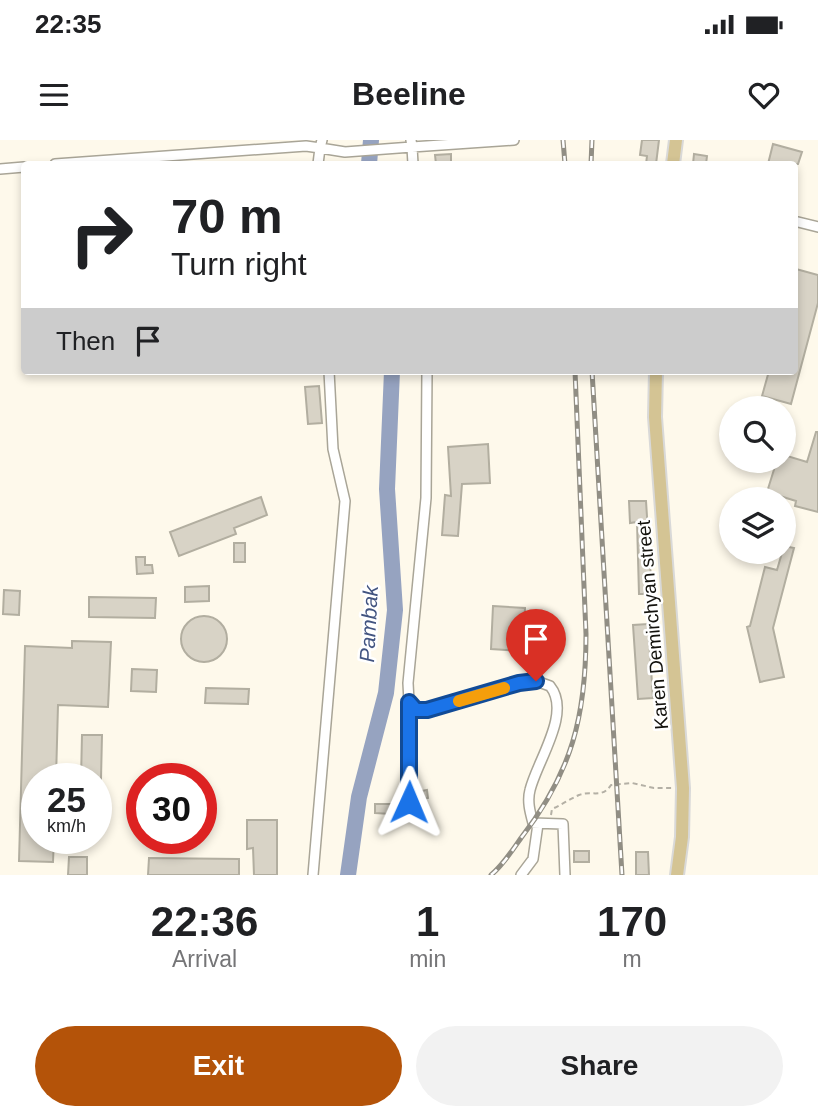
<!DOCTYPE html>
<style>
body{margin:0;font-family:Arial,sans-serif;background:#f2f2f2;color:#202124;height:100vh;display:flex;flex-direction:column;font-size:26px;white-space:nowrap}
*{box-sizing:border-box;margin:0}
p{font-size:23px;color:#757577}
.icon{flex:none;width:38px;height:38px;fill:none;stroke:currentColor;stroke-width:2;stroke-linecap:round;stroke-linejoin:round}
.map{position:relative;height:735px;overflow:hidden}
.panel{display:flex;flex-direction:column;background:#fff;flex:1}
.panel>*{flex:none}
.top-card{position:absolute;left:21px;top:21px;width:777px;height:214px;border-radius:7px;box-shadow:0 4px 10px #0003;background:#fff;color:#202124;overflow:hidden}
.tools{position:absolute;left:719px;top:256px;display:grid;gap:14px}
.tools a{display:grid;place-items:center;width:77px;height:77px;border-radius:50%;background:#fff;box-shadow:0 4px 10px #0003;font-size:35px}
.speed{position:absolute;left:21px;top:623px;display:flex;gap:14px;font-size:35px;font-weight:700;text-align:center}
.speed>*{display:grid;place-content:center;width:91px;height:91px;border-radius:50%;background:#fff;box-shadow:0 4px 10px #0003;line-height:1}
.speed small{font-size:18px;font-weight:400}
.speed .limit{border:10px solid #d22;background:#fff;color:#111}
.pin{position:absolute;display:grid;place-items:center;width:60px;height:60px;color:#fff;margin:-72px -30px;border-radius:50% 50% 50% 0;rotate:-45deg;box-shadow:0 0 7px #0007}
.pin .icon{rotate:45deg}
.me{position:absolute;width:77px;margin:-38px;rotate:1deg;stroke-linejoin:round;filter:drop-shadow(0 0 5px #0008)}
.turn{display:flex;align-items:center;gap:24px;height:147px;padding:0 35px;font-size:32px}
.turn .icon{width:91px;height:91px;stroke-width:2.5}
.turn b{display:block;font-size:49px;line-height:60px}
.then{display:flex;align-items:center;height:66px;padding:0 35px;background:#0003;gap:14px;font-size:26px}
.eta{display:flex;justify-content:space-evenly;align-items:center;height:119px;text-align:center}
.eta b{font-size:42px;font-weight:700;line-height:49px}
.cta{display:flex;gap:14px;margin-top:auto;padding:14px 35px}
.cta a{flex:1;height:80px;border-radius:42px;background:#b45309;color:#fff;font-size:28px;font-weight:700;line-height:80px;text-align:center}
.cta a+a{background:#f2f2f2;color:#202124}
.status{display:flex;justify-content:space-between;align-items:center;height:49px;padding:0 35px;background:#fff;direction:ltr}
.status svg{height:19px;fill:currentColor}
header{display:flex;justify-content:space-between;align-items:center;height:91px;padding:0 35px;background:#fff;font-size:32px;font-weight:700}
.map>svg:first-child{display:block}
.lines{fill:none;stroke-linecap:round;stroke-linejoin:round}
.river{stroke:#96a3c0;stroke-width:16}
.building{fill:#d8d3c6;stroke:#b2aea0;stroke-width:2}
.minor-casing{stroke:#a9a597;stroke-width:12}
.major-casing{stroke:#d9d9d8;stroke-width:16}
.path{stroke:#b4b0a5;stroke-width:2;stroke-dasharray:5 3.5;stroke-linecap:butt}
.minor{stroke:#fff;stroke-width:9}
.major{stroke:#d4c494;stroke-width:12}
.rail-casing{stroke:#918e84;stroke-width:5}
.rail{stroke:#fff;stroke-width:2.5;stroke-dasharray:8;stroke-linecap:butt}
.route-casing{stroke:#114b97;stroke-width:18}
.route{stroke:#1a73e8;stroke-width:12}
.slow{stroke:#f59e0b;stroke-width:12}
.labels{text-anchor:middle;stroke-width:5;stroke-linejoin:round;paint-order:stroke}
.street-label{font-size:19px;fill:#13120d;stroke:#fff}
.water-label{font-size:21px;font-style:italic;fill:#425480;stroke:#fff}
</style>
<div class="status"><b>22:35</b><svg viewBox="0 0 49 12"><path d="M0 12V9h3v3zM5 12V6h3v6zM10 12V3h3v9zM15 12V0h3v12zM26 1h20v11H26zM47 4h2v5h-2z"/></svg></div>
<header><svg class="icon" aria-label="menu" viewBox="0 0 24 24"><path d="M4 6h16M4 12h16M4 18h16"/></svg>Beeline<svg class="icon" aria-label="heart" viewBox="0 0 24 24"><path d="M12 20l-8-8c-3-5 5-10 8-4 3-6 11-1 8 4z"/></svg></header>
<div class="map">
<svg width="818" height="735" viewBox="0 0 818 735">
<rect width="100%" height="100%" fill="#fef9eb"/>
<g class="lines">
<path class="river" d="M369,24L371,0
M348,735L359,657L386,553L395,470L387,349L392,231"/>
</g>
<path class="building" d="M642,0H659L656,24H646L647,16L640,15Z
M773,4L802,12L798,24H768Z
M451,14V24H436L435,15Z
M694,14L707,16L706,24H693Z
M796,129L818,135V163L791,264L762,256L769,231H794Z
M319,246L322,283L308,284L305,247Z
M816,292H818V372L795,366L796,361L767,352L777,320H784V315L807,322Z
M488,304L490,343L462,344L458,396L442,395L445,355L451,356L448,307Z
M261,357L267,375L234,388L236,394L179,416L170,392Z
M629,361H646L652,454H639L637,382L630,383Z
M234,403H245V422H234Z
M784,406L794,408L773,488L784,537L760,542L747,487L750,486L765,427L777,430Z
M136,417H145V425H152L153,433L137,434Z
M209,446V461L185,462V447Z
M4,450L20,451L19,475L3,474Z
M89,457L156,458L155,478L89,477Z
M493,466L525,468L523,511L491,509Z
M181 499a23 23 0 1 1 46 0a23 23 0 1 1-46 0Z
M648,484L653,558L638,559L633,485Z
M72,501L111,502L108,567L58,565L56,639H37V698H54L53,722L19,721L25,506L72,508Z
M132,529L157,530L156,552L131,551Z
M206,548L249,549L248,564L205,563Z
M82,595H102L101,639H81Z
M427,650L428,658L416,660V652Z
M375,664H391V674L375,673Z
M422,666L423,676L406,679L404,670Z
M247,680H277V735H254L253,708L247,709Z
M574,711H589V722H574Z
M636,712H648L649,735H636Z
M69,717H87V735H68Z
M149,718L239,719V735H148Z"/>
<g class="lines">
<g class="minor-casing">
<path id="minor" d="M55,24L306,6L320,8L322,0
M318,24L320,8L345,12L412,7L411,0
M413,24L412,7L514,0
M0,29L24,27
M794,81L818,87
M427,231L426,358L408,543L409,562L417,570H427L528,541H536L550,546C572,573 537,621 530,650C527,661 530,672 533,683L563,684L565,735
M409,662V562
M313,735L345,361L333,309L329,231
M521,735L533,719L538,684"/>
</g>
<g class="major-casing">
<path id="major" d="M673,24L676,0
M656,231L655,277L683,648L682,697L677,735"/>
</g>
<path class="path" d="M551,675L552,669C561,665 570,659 579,655C592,650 602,659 611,645L632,643L654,648H672"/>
<use href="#minor" class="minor"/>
<use href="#major" class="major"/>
<g class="rail-casing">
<path id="rail" d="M563,0L565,24
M591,24L592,0
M592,231L622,735
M491,735C503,725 512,711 521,698C572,632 586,576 586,494L575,231"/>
</g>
<use href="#rail" class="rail"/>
</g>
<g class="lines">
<g class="route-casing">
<path id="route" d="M409,662V562L416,570H427L519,543L536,541"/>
</g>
<use href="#route" class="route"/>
<path class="slow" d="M459,561L504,548"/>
</g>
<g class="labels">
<g class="street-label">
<text transform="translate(652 485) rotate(-95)" y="7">Karen Demirchyan street</text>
</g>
<g class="water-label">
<text transform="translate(369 484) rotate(-87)" y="7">Pambak</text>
</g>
</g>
</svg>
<div class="tools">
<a><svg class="icon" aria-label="search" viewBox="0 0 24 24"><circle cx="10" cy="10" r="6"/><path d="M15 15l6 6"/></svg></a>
<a><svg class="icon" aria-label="layers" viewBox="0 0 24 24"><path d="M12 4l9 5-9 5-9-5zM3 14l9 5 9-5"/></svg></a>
</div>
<div class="speed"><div>25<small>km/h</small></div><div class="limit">30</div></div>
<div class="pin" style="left:536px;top:541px;background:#d93025"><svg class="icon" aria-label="arrive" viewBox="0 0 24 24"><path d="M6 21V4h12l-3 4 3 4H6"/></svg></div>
<svg class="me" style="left:409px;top:662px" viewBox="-20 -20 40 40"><path d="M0-17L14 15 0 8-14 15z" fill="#1a73e8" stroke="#fff" stroke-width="4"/></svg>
<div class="top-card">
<div class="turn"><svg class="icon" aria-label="right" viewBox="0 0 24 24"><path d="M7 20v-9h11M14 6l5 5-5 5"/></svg><div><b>70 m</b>Turn right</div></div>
<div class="then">Then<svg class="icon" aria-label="arrive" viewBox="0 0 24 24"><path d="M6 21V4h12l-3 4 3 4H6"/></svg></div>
</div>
</div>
<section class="panel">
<div class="eta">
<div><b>22:36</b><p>Arrival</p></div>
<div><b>1</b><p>min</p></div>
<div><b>170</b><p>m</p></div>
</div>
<div class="cta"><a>Exit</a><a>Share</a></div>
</section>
